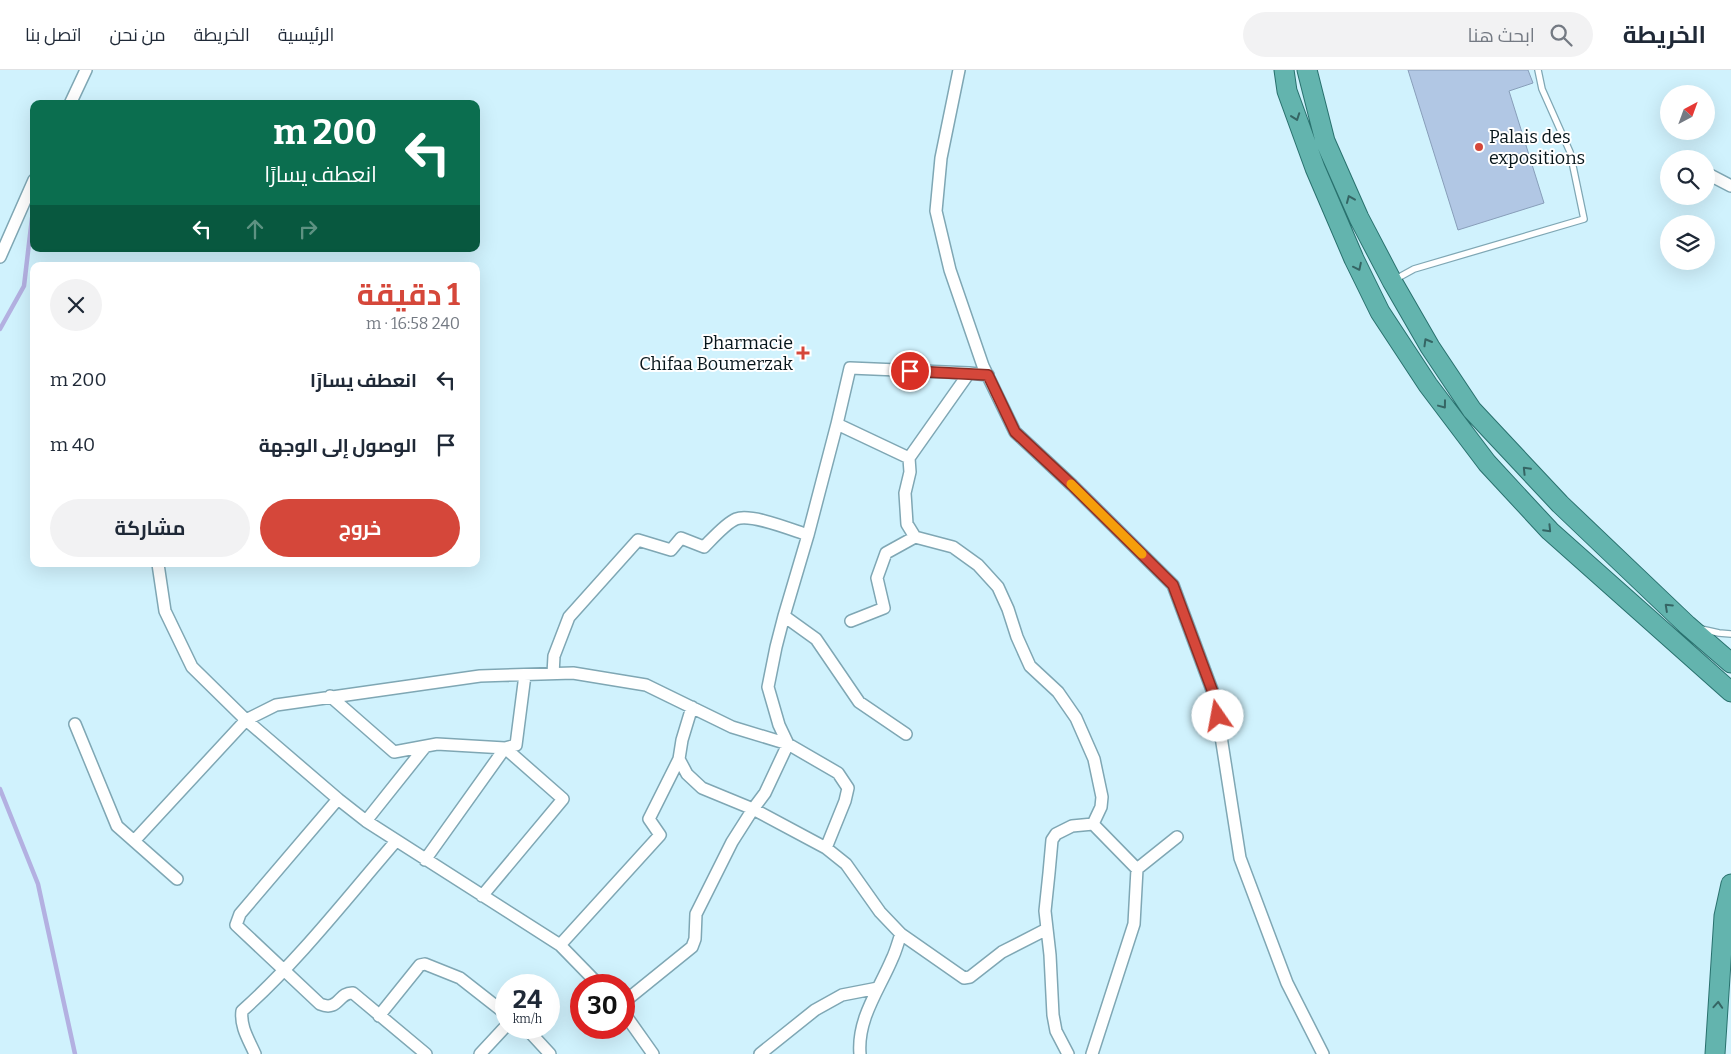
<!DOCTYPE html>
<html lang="ar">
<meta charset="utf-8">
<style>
body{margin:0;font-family:Bitter,Cairo,serif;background:#f2f2f3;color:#1f2937;direction:rtl;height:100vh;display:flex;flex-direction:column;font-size:19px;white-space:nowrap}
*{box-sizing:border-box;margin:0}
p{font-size:16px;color:#747a83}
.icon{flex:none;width:28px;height:28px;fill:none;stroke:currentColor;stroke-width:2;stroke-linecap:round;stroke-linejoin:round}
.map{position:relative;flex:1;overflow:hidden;direction:ltr}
.drawer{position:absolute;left:30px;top:192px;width:450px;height:305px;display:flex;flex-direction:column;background:#fff;border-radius:10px;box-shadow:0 5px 20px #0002;direction:rtl}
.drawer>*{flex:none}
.hud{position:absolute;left:30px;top:30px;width:450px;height:152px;border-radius:10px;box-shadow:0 5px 20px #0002;direction:rtl;background:#0b6e4f;color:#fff;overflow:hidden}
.needle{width:32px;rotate:41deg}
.tools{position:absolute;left:1660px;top:15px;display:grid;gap:10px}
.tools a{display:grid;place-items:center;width:55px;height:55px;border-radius:50%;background:#fff;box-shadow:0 5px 20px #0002;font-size:25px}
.speed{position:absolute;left:495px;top:904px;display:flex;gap:10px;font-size:25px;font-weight:700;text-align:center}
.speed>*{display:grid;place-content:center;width:65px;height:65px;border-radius:50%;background:#fff;box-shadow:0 5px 20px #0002;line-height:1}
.speed small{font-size:12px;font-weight:400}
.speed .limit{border:8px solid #d22;background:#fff;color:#111}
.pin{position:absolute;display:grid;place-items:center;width:42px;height:42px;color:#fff;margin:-21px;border:2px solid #fff;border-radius:50%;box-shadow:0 1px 5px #0007}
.me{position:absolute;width:55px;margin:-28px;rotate:348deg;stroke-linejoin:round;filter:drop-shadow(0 0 4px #0008)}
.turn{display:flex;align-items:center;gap:18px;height:105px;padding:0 20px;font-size:22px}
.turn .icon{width:65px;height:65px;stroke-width:2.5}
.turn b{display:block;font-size:35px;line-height:42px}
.lanes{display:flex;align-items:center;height:48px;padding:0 20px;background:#0003;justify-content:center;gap:25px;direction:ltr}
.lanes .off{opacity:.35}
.round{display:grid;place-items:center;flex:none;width:52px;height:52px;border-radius:26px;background:#f2f2f3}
.overview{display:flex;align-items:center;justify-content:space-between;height:85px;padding:0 20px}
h1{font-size:30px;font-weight:700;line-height:38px;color:#d5473a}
.action{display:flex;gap:10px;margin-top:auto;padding:10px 20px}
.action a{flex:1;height:58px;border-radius:30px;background:#d5473a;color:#fff;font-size:20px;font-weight:700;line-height:58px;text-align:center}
.action a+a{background:#f2f2f3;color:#1f2937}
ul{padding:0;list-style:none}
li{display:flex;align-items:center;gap:15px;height:65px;padding:0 20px}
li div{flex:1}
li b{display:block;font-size:19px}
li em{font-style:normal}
header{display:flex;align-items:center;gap:30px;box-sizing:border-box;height:70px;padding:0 25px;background:#fff;border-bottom:1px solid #e0e1e3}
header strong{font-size:24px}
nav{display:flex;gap:28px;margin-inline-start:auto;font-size:18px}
.search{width:350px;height:45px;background:#f2f2f3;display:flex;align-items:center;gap:12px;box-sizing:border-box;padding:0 18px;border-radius:28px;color:#747a83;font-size:19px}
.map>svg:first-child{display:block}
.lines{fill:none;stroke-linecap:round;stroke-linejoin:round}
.stream{stroke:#b3b0e1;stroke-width:4.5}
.building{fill:#b1c7e4;stroke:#889eb9}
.service-casing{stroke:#7fa7b4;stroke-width:8}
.minor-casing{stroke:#7fa7b4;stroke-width:14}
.trunk-casing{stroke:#29716e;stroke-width:21}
.service{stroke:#fff;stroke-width:5.5}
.minor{stroke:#fff;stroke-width:11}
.trunk{stroke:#63b4ae;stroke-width:19}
.oneway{stroke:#356564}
.route-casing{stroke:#8a2e26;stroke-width:12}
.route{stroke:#d5473a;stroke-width:9}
.slow{stroke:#f59e0b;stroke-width:9}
.poi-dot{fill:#d5473a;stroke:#fff;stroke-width:2}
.labels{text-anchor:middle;stroke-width:4;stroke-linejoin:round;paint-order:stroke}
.poi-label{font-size:18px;fill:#07161b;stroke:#fff;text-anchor:start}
</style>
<header>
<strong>الخريطة</strong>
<div class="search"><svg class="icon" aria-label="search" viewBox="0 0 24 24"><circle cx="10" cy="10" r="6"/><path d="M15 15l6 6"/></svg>ابحث هنا</div>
<nav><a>الرئيسية</a><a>الخريطة</a><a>من نحن</a><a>اتصل بنا</a></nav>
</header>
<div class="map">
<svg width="1731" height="984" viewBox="0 0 1731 984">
<rect width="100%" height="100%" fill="#d0f2fd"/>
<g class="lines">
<path class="stream" d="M0,259L24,216L32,148L34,142
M0,719L38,814L75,984"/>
</g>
<path class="building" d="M1408,0H1528L1533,13L1509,21L1544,133L1458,160Z"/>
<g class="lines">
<g class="service-casing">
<path id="service" d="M1394,210L1414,199L1584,149L1570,82L1542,19L1538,0
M1701,559L1719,563L1731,564"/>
</g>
<g class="minor-casing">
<path id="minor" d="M959,0L941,88L936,141L950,200L983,296L1015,362L1072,415L1173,515L1215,628L1240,788L1287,913L1323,984
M70,34L86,0
M1706,103L1731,116
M0,187L34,110
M969,303L909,388L837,354L850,298L969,303L988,305
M909,388L910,402L905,423L907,454L915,467L953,477L978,495L998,517L1008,539L1017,567L1030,596L1058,622L1076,648L1094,689L1102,727L1101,737L1093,754L1137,799L1177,767
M808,465L784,546L816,569L859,632L906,664
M158,494L165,541L192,597L246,650L338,729L366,751L560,875L599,915
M851,551L884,538L877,508L886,483L915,467
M553,604L554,586L569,547L638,470L671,480L681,468L704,477C712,469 726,453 736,449C751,443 792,460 808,465L837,354
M330,626L394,682L437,674L505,678L516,675L525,605
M692,637L682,670L679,689L687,704L702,718L753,739L826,778L846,794L880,842L901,864C898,872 896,881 892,889C879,920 857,949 860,984
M75,654L117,756L177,809
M338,729L240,844L236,855L320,934C339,942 338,922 353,923L426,984
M366,751L425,677
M134,771L246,650L276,635L480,606L573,603L646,615L732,657L788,674L838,703L848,718L845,731L826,778
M425,790L505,678L563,729L482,826
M901,864L964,908L970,907L1002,882L1047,859
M560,875L660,765L649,749L679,689
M624,932L692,877L695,869L696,844L732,772L753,739L765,723L788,674L779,655L768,617L776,577L784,546
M624,943L653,984
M379,946L420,895L425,894L460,908L506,944
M526,958L550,984
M255,984C249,970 240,957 242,941C299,890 346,829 396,771
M480,984L506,956
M760,984L815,940L842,925L878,918
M1068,984L1056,961L1053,945L1050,885L1045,841L1049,803L1052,770L1056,764L1072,756L1093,754
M1092,984L1134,854L1137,799"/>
</g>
<g class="trunk-casing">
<path id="trunk" d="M1284,0L1287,21L1315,98L1354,189L1380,242L1428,315L1487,393L1550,461L1731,622
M1307,0L1325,71L1359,148L1392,211L1430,277L1472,340L1560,434L1687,555L1731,593
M1715,984L1724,846L1731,814"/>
</g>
<use href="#service" class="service"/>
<use href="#minor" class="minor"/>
<use href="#trunk" class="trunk"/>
</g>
<defs><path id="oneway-chevron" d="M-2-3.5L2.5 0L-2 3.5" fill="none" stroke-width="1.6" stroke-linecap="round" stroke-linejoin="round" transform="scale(1.25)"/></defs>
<g class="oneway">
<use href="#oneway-chevron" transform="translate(1296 47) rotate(70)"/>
<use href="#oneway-chevron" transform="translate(1350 129) rotate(-113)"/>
<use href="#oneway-chevron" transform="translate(1358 197) rotate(64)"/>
<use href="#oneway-chevron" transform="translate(1427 272) rotate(-120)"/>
<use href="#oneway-chevron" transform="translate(1443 335) rotate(53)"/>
<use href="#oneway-chevron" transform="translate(1526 400) rotate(-134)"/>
<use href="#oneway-chevron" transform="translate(1548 459) rotate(46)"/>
<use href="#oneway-chevron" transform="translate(1668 537) rotate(-137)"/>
<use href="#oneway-chevron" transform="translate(1718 935) rotate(-86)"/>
</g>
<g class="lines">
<g class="route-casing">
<path id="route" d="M910,301L988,305L1015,362L1072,415L1173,515L1215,628L1218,646"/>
</g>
<use href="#route" class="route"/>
<path class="slow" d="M1071,414L1142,484"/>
</g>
<g class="poi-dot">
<circle cx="1479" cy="77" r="5"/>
<path d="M800.5 275.5h5v5h5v5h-5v5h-5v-5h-5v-5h5z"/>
</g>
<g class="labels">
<g class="poi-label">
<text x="1489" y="73">Palais des<tspan x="1489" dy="21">expositions</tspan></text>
<text x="793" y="279" text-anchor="end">Pharmacie<tspan x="793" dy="21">Chifaa Boumerzak</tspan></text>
</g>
</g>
</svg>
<div class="tools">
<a><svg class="needle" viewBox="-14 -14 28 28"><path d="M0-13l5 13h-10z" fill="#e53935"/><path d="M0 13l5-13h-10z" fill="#747a83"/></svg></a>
<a><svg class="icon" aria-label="search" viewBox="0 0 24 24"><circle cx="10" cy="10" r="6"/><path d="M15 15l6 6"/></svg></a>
<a><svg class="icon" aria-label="layers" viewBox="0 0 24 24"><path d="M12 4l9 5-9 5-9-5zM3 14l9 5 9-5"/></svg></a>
</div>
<div class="speed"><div>24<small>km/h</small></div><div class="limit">30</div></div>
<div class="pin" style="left:910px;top:301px;background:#d93025"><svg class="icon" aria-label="arrive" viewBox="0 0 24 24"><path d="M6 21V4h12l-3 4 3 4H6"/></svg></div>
<svg class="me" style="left:1218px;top:646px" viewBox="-20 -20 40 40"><circle r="19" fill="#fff"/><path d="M0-13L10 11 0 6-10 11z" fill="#d5473a"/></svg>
<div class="hud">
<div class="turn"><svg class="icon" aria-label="left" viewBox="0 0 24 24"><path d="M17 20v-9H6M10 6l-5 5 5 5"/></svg><div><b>200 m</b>انعطف يسارًا</div></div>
<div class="lanes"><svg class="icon" aria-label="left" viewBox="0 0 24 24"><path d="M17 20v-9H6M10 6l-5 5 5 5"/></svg><svg class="icon off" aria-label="ahead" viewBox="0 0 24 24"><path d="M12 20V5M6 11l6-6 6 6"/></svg><svg class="icon off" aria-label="right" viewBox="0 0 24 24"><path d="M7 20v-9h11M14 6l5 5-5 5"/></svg></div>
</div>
<section class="drawer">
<div class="overview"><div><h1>1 دقيقة</h1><p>240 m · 16:58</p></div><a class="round"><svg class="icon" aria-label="close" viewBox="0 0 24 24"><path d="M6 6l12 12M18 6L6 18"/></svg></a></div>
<ul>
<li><svg class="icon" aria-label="left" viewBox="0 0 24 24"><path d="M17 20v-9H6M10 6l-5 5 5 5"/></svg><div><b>انعطف يسارًا</b></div><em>200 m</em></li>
<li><svg class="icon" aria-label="arrive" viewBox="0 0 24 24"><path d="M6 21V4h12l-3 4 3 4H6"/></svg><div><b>الوصول إلى الوجهة</b></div><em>40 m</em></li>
</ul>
<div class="action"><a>خروج</a><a>مشاركة</a></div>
</section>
</div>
